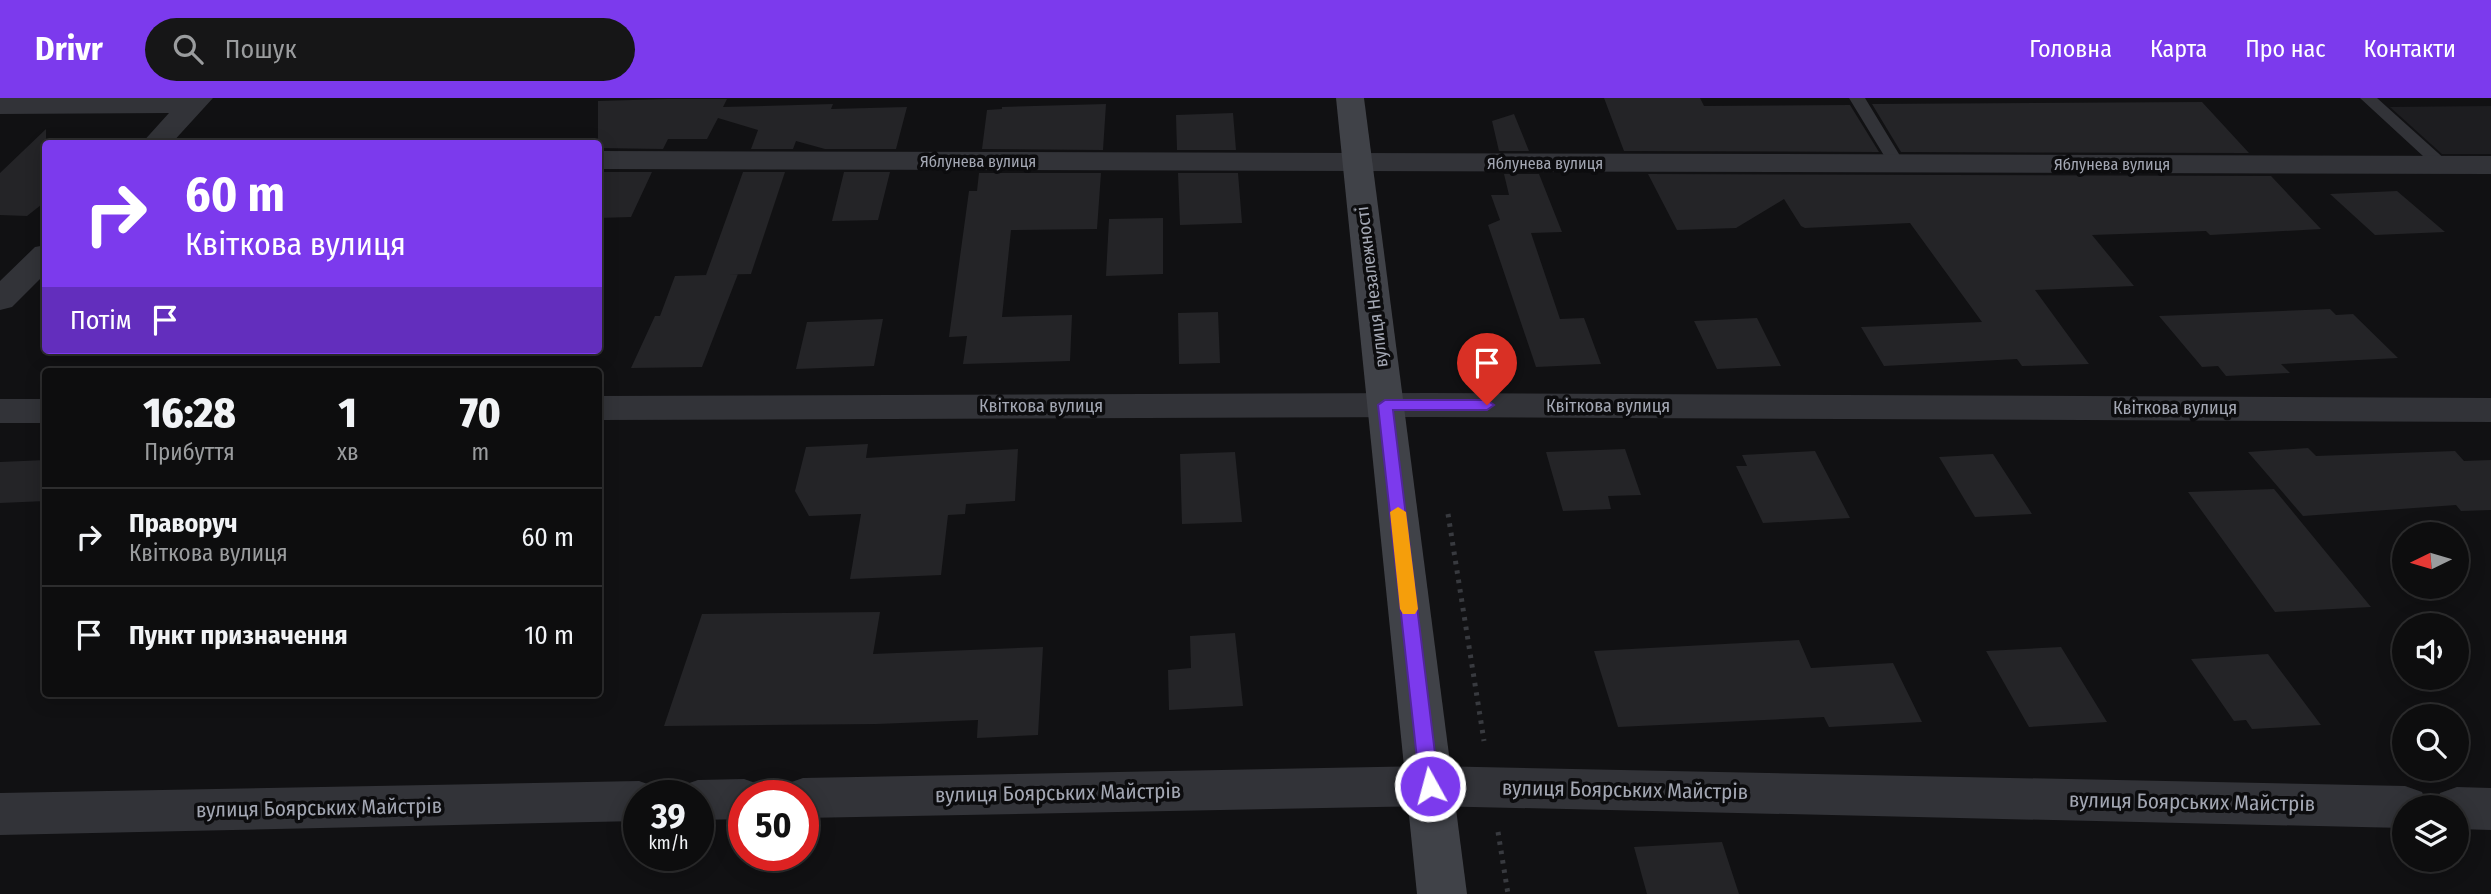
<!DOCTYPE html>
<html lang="uk">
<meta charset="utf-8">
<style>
body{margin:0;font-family:"Fira Sans Condensed",sans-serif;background:#161617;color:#f1f3f6;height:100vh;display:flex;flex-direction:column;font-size:26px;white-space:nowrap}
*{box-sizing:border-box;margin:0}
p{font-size:23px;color:#9a9c9e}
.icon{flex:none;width:38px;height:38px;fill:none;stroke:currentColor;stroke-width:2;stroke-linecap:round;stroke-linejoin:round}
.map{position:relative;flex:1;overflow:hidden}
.drawer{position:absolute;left:42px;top:270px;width:560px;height:329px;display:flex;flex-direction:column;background:#0d0d0e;border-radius:7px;box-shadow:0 4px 18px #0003,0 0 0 2px #2d2d2e}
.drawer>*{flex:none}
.guide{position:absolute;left:42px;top:42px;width:560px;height:214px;border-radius:7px;box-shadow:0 4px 18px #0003,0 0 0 2px #2d2d2e;background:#7c3aed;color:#fff;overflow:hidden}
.needle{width:46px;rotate:265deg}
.buttons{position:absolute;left:2392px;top:424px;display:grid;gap:14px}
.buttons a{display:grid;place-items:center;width:77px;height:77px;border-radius:50%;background:#0d0d0e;box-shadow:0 4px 18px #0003,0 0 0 2px #2d2d2e;font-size:35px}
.speed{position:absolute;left:623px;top:682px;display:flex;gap:14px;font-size:35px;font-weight:700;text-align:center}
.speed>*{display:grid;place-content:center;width:91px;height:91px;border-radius:50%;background:#0d0d0e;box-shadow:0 4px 18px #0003,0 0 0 2px #2d2d2e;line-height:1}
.speed small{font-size:18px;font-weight:400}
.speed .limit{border:10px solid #d22;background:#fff;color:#111}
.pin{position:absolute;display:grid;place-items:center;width:60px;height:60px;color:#fff;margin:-72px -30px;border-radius:50% 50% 50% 0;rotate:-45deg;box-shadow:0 0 7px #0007}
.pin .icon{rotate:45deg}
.me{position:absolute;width:77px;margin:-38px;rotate:353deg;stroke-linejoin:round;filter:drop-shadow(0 0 5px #0008)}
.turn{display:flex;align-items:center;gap:24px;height:147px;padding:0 28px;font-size:32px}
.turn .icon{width:91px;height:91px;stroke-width:2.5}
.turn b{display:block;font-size:49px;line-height:60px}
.then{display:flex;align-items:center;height:66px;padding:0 28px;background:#0003;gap:14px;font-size:26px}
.eta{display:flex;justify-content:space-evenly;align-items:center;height:119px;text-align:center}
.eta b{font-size:42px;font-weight:800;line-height:49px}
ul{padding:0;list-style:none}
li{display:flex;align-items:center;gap:21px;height:98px;padding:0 28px;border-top:2px solid #2d2d2e}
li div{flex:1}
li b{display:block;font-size:26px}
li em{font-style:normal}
header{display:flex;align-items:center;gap:42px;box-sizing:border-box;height:98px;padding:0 35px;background:#7c3aed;color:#fff}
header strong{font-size:33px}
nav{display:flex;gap:38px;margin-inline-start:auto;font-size:24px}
.search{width:490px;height:63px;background:#161617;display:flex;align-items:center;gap:18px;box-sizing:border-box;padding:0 24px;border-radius:38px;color:#9a9c9e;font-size:26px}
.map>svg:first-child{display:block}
.built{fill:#1d1d20}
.building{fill:#242427}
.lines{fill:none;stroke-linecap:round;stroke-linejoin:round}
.path{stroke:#383a3f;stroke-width:5;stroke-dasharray:3.5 6;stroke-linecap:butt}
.lane{fill:#323338;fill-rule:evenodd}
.street{fill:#323338;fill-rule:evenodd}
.secondary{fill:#404248;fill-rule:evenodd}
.route{fill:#7c3aed;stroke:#51269a;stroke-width:2}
.slow{fill:#f59e0b}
.labels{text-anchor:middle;stroke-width:7;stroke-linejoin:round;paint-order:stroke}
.far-street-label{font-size:16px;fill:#a3a7b3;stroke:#0c0c0e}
.street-label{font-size:18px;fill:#a3a7b3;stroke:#0c0c0e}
.near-street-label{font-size:21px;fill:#a3a7b3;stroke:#0c0c0e}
</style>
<header>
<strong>Drivr</strong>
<div class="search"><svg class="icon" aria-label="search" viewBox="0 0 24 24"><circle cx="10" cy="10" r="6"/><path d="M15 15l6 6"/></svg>Пошук</div>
<nav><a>Головна</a><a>Карта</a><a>Про нас</a><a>Контакти</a></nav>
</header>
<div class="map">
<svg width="2491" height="796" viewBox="0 0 2491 796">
<rect width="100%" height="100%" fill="#111113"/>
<path class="built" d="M2491,8V56H2442L2390,9Z"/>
<path class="building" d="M1604,0H1700L1704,8L1850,7L1879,54L1624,53Z
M667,1H727L723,9L833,6L831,11L907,9L896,51H825L796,43L793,51H751L758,32L718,20L707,41H668L663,51L598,50V3Z
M2202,4L2249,55L1901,54L1872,6Z
M1106,6L1103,52L982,51L987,12L1002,11V9Z
M1233,15L1236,52H1177L1176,17Z
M1514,16L1529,53H1499L1492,23Z
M46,31V103L27,118L0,117V75Z
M598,74H652L631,119L598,120Z
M743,74H785L751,176L706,177Z
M844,74H890L878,122L832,123Z
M979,75H1101L1097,131L1011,132L1002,219L1072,217L1070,263L963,266L967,238L949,239L969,93H977Z
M1178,75H1238L1242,125L1180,127Z
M1504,76H1539L1562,134L1531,135L1560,221L1584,220L1601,266L1536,269L1488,127L1500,122L1491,97H1509Z
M1648,76L2271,78L2321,131L2210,137L2206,133L2092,137L2134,188L2035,192L2089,266L2022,268L2017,261L1884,268L1861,229L1982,224L1910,125L1805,130L1801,128L1784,101L1736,130L1677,132Z
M2397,93L2445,134L2375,137L2330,96Z
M1163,120V176L1106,178L1109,121Z
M738,176L702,269L631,270L655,218H660L675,178Z
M2330,211L2336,217L2353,216L2398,260L2281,266L2290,275L2226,278L2218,268L2202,269L2159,218Z
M1218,214L1220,265L1179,266L1178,215Z
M1757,220L1781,268L1717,271L1694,223Z
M883,221L874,268L796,271L807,224Z
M868,346L866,360L1018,351L1015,403L966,406L965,416L948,417L941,477L850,481L861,416L809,418L795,393L806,349Z
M2308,350L2316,358L2455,353L2464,363L2491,362V412L2461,413L2456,407L2303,418L2248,354Z
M1625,351L1641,397L1608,398L1611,411L1563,413L1546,354Z
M1815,353L1850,420L1763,425L1736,368H1747L1742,357Z
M1235,354L1242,424L1182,426L1180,356Z
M1993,356L2032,416L1975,419L1939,359Z
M46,362V403L0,405V364Z
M2274,391L2371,509L2275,514L2188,394Z
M880,514L873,556L1043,549L1038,637L977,640L978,622L876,626L664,628L702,516Z
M1235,535L1243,608L1169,612L1168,572L1191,570L1190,538Z
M1799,542L1811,570L1893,565L1922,624L1829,629L1824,619L1618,629L1594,553Z
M2061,549L2107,624L2029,629L1986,553Z
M2268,556L2321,627L2252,631L2246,622L2234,623L2191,561Z
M1722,744L1739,796H1647L1634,749Z"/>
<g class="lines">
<path class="path" d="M1448,416L1484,643
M1498,734L1508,796"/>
<path class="lane" d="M1849,0H1865L1905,66L1903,69H1891Z
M2360,0H2377L2448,64L2450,67L2448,70H2436Z"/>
<path class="street" d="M0,0H213L171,46H141L169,15L0,16Z
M598,53L2491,58V76L598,71Z
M46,147V175L12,209L0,212V183L35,149Z
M1431,295L2491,300V324L1431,319L598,322V298Z
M0,301H46V325H0Z
M1430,668L2405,688L2422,694L2428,709H2404V730L1430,708L803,720V698H780L786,686L803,680Z
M744,681L761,687L766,698H744V721L698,722V698H676L681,688L698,682Z
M639,683L656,689L660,698H639V723L0,737V695Z
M2457,689L2491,690V732L2457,731V709H2434L2440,695Z"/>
<path class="secondary" d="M1336,0H1364L1467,796H1417Z"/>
</g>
<path class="route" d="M1385,302H1487L1494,307L1487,312H1393L1439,688L1437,693L1430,696L1423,693L1420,688L1378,307Z"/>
<path class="slow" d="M1398,409L1406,414L1418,511L1415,516H1403L1400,511L1390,414Z"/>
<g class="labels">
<g class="far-street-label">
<text x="978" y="69">Яблунева вулиця</text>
<text x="1545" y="71">Яблунева вулиця</text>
<text x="2112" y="72">Яблунева вулиця</text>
</g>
<g class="street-label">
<text transform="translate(1372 189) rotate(-97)" y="6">вулиця Незалежності</text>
<text x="1041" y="314">Квіткова вулиця</text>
<text x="1608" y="314">Квіткова вулиця</text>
<text x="2175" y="316">Квіткова вулиця</text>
</g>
<g class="near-street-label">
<text transform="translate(1625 692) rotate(1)" y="7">вулиця Боярських Майстрів</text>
<text transform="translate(1058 695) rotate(-1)" y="7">вулиця Боярських Майстрів</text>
<text transform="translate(2192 704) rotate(1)" y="7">вулиця Боярських Майстрів</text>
<text transform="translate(319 710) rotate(-1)" y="7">вулиця Боярських Майстрів</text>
</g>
</g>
</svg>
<div class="buttons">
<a><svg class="needle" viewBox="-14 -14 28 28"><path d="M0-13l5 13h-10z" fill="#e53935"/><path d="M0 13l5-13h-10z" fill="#9a9c9e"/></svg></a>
<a><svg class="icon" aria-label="sound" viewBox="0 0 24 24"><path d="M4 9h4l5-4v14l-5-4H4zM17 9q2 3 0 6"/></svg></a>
<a><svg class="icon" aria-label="search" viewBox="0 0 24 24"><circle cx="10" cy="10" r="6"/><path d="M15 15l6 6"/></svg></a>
<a><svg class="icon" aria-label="layers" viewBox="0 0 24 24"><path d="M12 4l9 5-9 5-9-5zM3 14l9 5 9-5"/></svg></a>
</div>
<div class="speed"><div>39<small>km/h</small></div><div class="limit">50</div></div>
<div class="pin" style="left:1487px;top:307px;background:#d93025"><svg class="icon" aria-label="arrive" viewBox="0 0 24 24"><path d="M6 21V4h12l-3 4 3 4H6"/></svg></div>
<svg class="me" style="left:1430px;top:688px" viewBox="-20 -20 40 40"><circle r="17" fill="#7c3aed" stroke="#fff" stroke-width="3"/><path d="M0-11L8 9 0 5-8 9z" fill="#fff"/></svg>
<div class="guide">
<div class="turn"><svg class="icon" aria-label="right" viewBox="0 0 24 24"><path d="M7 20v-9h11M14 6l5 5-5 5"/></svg><div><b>60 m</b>Квіткова вулиця</div></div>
<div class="then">Потім<svg class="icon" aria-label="arrive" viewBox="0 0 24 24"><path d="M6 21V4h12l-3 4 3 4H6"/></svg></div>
</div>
<section class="drawer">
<div class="eta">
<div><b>16:28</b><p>Прибуття</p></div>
<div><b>1</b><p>хв</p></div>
<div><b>70</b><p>m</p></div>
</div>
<ul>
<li><svg class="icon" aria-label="right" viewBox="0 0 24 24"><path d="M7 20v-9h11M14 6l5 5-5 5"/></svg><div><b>Праворуч</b><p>Квіткова вулиця</p></div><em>60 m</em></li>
<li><svg class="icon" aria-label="arrive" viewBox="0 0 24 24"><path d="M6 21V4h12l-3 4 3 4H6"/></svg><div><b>Пункт призначення</b></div><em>10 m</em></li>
</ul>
</section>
</div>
